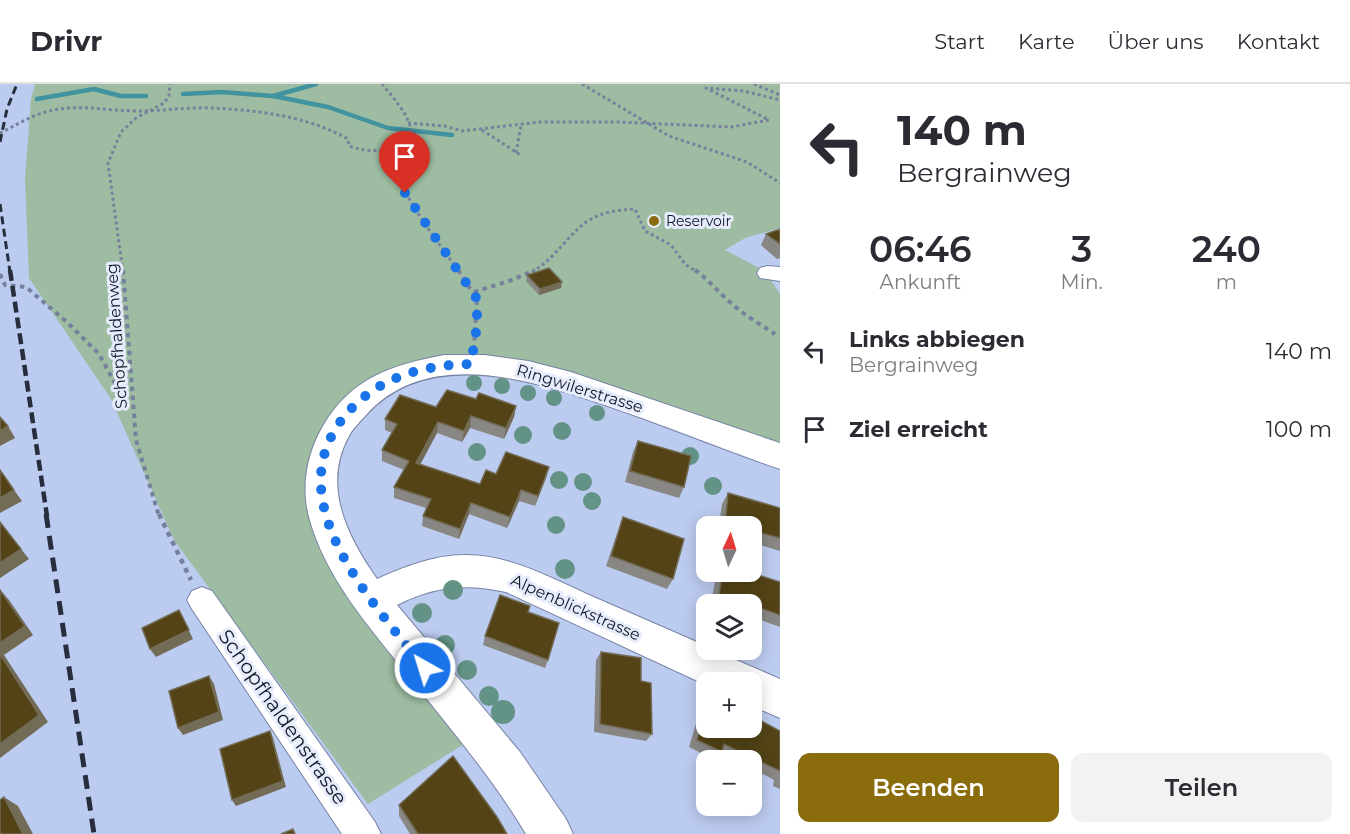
<!DOCTYPE html>
<html lang="de">
<meta charset="utf-8">
<style>
body{margin:0;font-family:Montserrat,sans-serif;background:#f2f2f3;color:#2b2b33;height:100vh;display:flex;flex-direction:column;font-size:22px;white-space:nowrap}
*{box-sizing:border-box;margin:0}
p{font-size:20px;color:#7c7c81}
.icon{flex:none;width:33px;height:33px;fill:none;stroke:currentColor;stroke-width:2;stroke-linecap:round;stroke-linejoin:round}
.map{position:relative;flex:1;overflow:hidden}
.side{display:flex;flex-direction:column;background:#fff;width:570px}
.side>*{flex:none}
.guide{background:#fff;color:#2b2b33;overflow:hidden}
.needle{width:39px;rotate:4deg}
.buttons{position:absolute;left:696px;top:432px;display:grid;gap:12px}
.buttons a{display:grid;place-items:center;width:66px;height:66px;border-radius:12px;background:#fff;box-shadow:0 3px 15px #0003;font-size:30px}
.pin{position:absolute;display:grid;place-items:center;width:51px;height:51px;color:#fff;margin:-62px -26px;border-radius:50% 50% 50% 0;rotate:-45deg;box-shadow:0 0 6px #0007}
.pin .icon{rotate:45deg}
.me{position:absolute;width:66px;margin:-33px;rotate:321deg;stroke-linejoin:round;filter:drop-shadow(0 0 4px #0008)}
.turn{display:flex;align-items:center;gap:21px;height:126px;padding:0 18px;font-size:27px}
.turn .icon{width:78px;height:78px;stroke-width:2.5}
.turn b{display:block;font-size:42px;line-height:51px}
.eta{display:flex;justify-content:space-evenly;align-items:center;height:102px;text-align:center}
.eta b{font-size:36px;font-weight:600;line-height:42px}
.button{display:flex;gap:12px;margin-top:auto;padding:12px 18px}
.button a{flex:1;height:69px;border-radius:12px;background:#8a6c0c;color:#fff;font-size:24px;font-weight:600;line-height:69px;text-align:center}
.button a+a{background:#f2f2f3;color:#2b2b33}
ul{padding:0;list-style:none}
li{display:flex;align-items:center;gap:18px;height:78px;padding:0 18px}
li div{flex:1}
li b{display:block;font-size:22px}
li em{font-style:normal}
header{display:flex;align-items:center;gap:36px;box-sizing:border-box;height:84px;padding:0 30px;background:#fff;border-bottom:2px solid #e1e1e2}
header strong{font-size:28px}
nav{display:flex;gap:33px;margin-inline-start:auto;font-size:21px}
main{display:flex;flex:1;min-height:0}
.map>svg:first-child{display:block}
.green{fill:#9dbca1}
.lines{fill:none;stroke-linecap:round;stroke-linejoin:round}
.stream{stroke:#40939f;stroke-width:4.5}
.minor-casing{stroke:#7683a5;stroke-width:2}
.tertiary-casing{stroke:#7683a5;stroke-width:2}
.path-far2{stroke:#77819d;stroke-width:3;stroke-dasharray:3 3;stroke-linecap:butt}
.path-far1{stroke:#77819d;stroke-width:4;stroke-dasharray:4.5 4.5;stroke-linecap:butt}
.path{stroke:#77819d;stroke-width:4.5;stroke-dasharray:5 5;stroke-linecap:butt}
.minor{fill:#fff;fill-rule:evenodd}
.tertiary{fill:#fff;fill-rule:evenodd}
.rail-far2{stroke:#272d3d;stroke-width:3;stroke-dasharray:8 4.5;stroke-linecap:butt}
.rail-far1{stroke:#272d3d;stroke-width:4.5;stroke-dasharray:11 5;stroke-linecap:butt}
.rail{stroke:#272d3d;stroke-width:5;stroke-dasharray:14 8;stroke-linecap:butt}
.tree{fill:#639386}
.wall{fill:#888783}
.shaded-wall{fill:#726c57}
.building{fill:#534316;stroke:#726c57;stroke-width:1.5}
.route{stroke:#1a73e8;stroke-width:10;stroke-dasharray:0 18}
.poi-dot{fill:#8a6c0c;stroke:#e6ecfc;stroke-width:2}
.labels{text-anchor:middle;stroke-width:6;stroke-linejoin:round;paint-order:stroke}
.far-poi-label{font-size:14px;fill:#111623;stroke:#e6ecfc;text-anchor:start}
.street-label{font-size:16px;fill:#111623;stroke:#e6ecfc}
.near-street-label{font-size:20px;fill:#111623;stroke:#e6ecfc}
</style>
<header>
<strong>Drivr</strong>
<nav><a>Start</a><a>Karte</a><a>Über uns</a><a>Kontakt</a></nav>
</header>
<main>
<div class="map">
<svg width="780" height="750" viewBox="0 0 780 750">
<rect width="100%" height="100%" fill="#bccbf0"/>
<path class="green" d="M35,0H780V144L745,154L725,166L765,187L780,210V372L471,280L359,317L322,413L480,650L368,720L174,456L111,315L29,194L25,94L31,15Z"/>
<g class="lines">
<path class="stream" d="M183,10L222,8L273,12L316,0
M273,12L328,23L388,44L452,51
M37,15L94,5L121,12H146"/>
<g class="minor-casing">
<path id="minor" d="M767,182L780,183V197L760,194L757,189L760,184Z
M202,503L212,507L375,738L381,750H342L192,525L187,516L192,507Z"/>
</g>
<g class="tertiary-casing">
<path id="tertiary" d="M444,271H485L528,277L571,288L780,359V385C733,369 686,350 639,333C558,305 435,254 366,331C360,338 353,344 349,352C321,402 348,454 377,495C404,483 434,471 464,471C508,470 551,494 589,511C628,528 667,545 706,562V566H713L780,595V634L752,622V598H706V601L506,508C466,499 434,502 397,521L520,668L566,735L573,750H526C492,693 448,642 407,590C369,543 325,493 309,433C301,401 307,370 323,342C352,293 392,281 444,271Z"/>
</g>
<path class="path-far2" d="M382,0C394,15 415,36 411,57C408,75 397,80 403,101C410,123 445,167 459,188
M582,0L669,52L747,78L780,99
M754,0L780,11
M408,39L445,42L462,47L540,38H618L731,43L769,36L706,4L744,7L780,16
M482,46L522,72
M0,49C15,42 30,32 46,28C76,19 106,27 137,27C162,27 186,23 211,24C257,26 307,32 348,55L349,62C371,70 389,66 411,60
M516,69L521,41
M123,188L108,79L121,48L136,34L164,19L169,12L170,0
M532,188C558,173 571,145 593,134C606,127 621,126 635,125L645,147L671,161L685,180L697,188"/>
<path class="path-far1" d="M123,186L136,356L159,432
M458,186L477,215L474,262
M695,186C708,195 719,209 731,219C744,231 760,240 775,250
M0,190L5,201L26,203L68,239L99,270L117,303L132,315
M474,208L512,196L535,186"/>
<path class="path" d="M159,430L191,496"/>
<use href="#minor" class="minor"/>
<use href="#tertiary" class="tertiary"/>
<path class="rail-far2" d="M0,58L7,25L17,0
M0,120L10,188"/>
<path class="rail-far1" d="M10,186L47,432"/>
<path class="rail" d="M46,430L94,750"/>
</g>
<g class="tree">
<circle cx="474" cy="299" r="8"/>
<circle cx="502" cy="302" r="8"/>
<circle cx="528" cy="309" r="8"/>
<circle cx="554" cy="314" r="8"/>
<circle cx="597" cy="329" r="8"/>
<circle cx="562" cy="347" r="9"/>
<circle cx="523" cy="351" r="9"/>
<circle cx="477" cy="368" r="9"/>
<circle cx="690" cy="372" r="9"/>
<circle cx="559" cy="396" r="9"/>
<circle cx="583" cy="398" r="9"/>
<circle cx="713" cy="402" r="9"/>
<circle cx="592" cy="417" r="9"/>
<circle cx="556" cy="441" r="9"/>
<circle cx="565" cy="485" r="10"/>
<circle cx="453" cy="506" r="10"/>
<circle cx="422" cy="529" r="10"/>
<circle cx="445" cy="561" r="10"/>
<circle cx="467" cy="586" r="10"/>
<circle cx="489" cy="612" r="10"/>
<circle cx="503" cy="628" r="12"/>
</g>
<path class="wall" d="M780,145V174L777,175L761,161L766,150Z
M527,191L561,204L539,211L526,197Z
M516,322L514,333L504,355L470,344L462,358L437,349L420,381L480,400L496,390L549,383L546,394L535,422L519,417L507,444L469,430L459,455L422,442L423,432L426,424L394,414V403L404,386L382,377V366L392,349L385,346V335L436,323Z
M638,357L684,403L679,414L625,398L633,368Z
M728,409L780,424V467L760,461L758,491L780,498V543L752,533V520H715L711,519L717,488H752V442H719L722,420Z
M623,433L673,495L667,505L606,482L619,444Z
M528,528L548,576L545,584L483,561L485,552Z
M601,568L641,597L652,650L646,657L594,648L596,576Z
M706,611V644L752,632L780,647V705L773,702L774,696L752,684V676H736L721,669L713,675L689,663L704,613Z
M399,721L507,750H410L399,732Z"/>
<path class="shaded-wall" d="M562,198L561,204L539,211L540,205Z
M516,322L514,333L504,355L506,344Z
M471,332L470,344L462,358L464,347Z
M438,338L437,349L415,390L416,379Z
M8,342L15,354L0,362V347Z
M549,383L546,394L535,422L538,412Z
M14,406L22,417L0,429V414Z
M521,406L519,417L507,444L510,433Z
M471,419L469,430L459,455L460,445Z
M21,465L29,475L0,494V479Z
M0,506L9,516L33,551L4,571L48,638L0,674Z
M179,526L193,555L156,573L150,565Z
M209,592L214,600L223,636L183,651L178,644Z
M270,647L273,654L286,703L236,722L232,716Z
M4,713L18,722L33,750H23Z"/>
<path class="building" d="M780,145V160L766,150Z
M549,184L562,198L540,205L527,191Z
M447,306L476,315L479,309L516,322L506,344L471,332L464,347L438,338L416,379L480,400L486,386L496,390L506,368L549,383L538,412L521,406L510,433L471,419L460,445L423,432L431,415L394,403L409,377L382,366L397,340L385,335L400,311L436,323Z
M0,333L8,342L0,347Z
M638,357L691,372L684,403L630,387Z
M0,386L14,406L0,414Z
M728,409L780,424V454L761,449L758,491L780,498V531L719,510L723,488H752V442H725Z
M623,433L684,455L673,495L611,472Z
M0,438L21,465L0,479Z
M0,506L25,542L0,559Z
M500,511L530,522L528,528L559,539L548,576L485,552Z
M179,526L189,546L150,565L142,544Z
M601,568L641,574V597L651,599L652,650L600,640Z
M0,570L39,631L0,660Z
M209,592L219,628L178,644L169,607Z
M706,624V644H752V624L754,625L752,632L780,647V687L724,660L722,668L697,656Z
M270,647L283,697L232,716L220,665Z
M453,672L497,733L507,750H418L399,721Z
M4,713L23,750H0V716Z
M293,745L295,750H281Z"/>
<g class="lines">
<path class="route" d="M405,109L477,215V242L471,280C427,281 385,291 354,322C268,407 370,516 425,584"/>
</g>
<circle class="poi-dot" cx="654" cy="137" r="6"/>
<g class="labels">
<g class="far-poi-label">
<text x="666" y="142">Reservoir</text>
</g>
<g class="street-label">
<text transform="translate(116 252) rotate(-94)" y="6">Schopfhaldenweg</text>
<text transform="translate(580 304) rotate(17)" y="6">Ringwilerstrasse</text>
<text transform="translate(576 523) rotate(24)" y="6">Alpenblickstrasse</text>
</g>
<g class="near-street-label">
<text transform="translate(283 633) rotate(55)" y="7">Schopfhaldenstrasse</text>
</g>
</g>
</svg>
<div class="buttons">
<a><svg class="needle" viewBox="-14 -14 28 28"><path d="M0-13l5 13h-10z" fill="#e53935"/><path d="M0 13l5-13h-10z" fill="#7c7c81"/></svg></a>
<a><svg class="icon" aria-label="layers" viewBox="0 0 24 24"><path d="M12 4l9 5-9 5-9-5zM3 14l9 5 9-5"/></svg></a>
<a>+</a>
<a>−</a>
</div>
<div class="pin" style="left:405px;top:109px;background:#d93025"><svg class="icon" aria-label="arrive" viewBox="0 0 24 24"><path d="M6 21V4h12l-3 4 3 4H6"/></svg></div>
<svg class="me" style="left:425px;top:584px" viewBox="-20 -20 40 40"><circle r="17" fill="#1a73e8" stroke="#fff" stroke-width="3"/><path d="M0-11L8 9 0 5-8 9z" fill="#fff"/></svg>
</div>
<section class="side">
<div class="guide">
<div class="turn"><svg class="icon" aria-label="left" viewBox="0 0 24 24"><path d="M17 20v-9H6M10 6l-5 5 5 5"/></svg><div><b>140 m</b>Bergrainweg</div></div>
</div>
<div class="eta">
<div><b>06:46</b><p>Ankunft</p></div>
<div><b>3</b><p>Min.</p></div>
<div><b>240</b><p>m</p></div>
</div>
<ul>
<li><svg class="icon" aria-label="left" viewBox="0 0 24 24"><path d="M17 20v-9H6M10 6l-5 5 5 5"/></svg><div><b>Links abbiegen</b><p>Bergrainweg</p></div><em>140 m</em></li>
<li><svg class="icon" aria-label="arrive" viewBox="0 0 24 24"><path d="M6 21V4h12l-3 4 3 4H6"/></svg><div><b>Ziel erreicht</b></div><em>100 m</em></li>
</ul>
<div class="button"><a>Beenden</a><a>Teilen</a></div>
</section>
</main>
